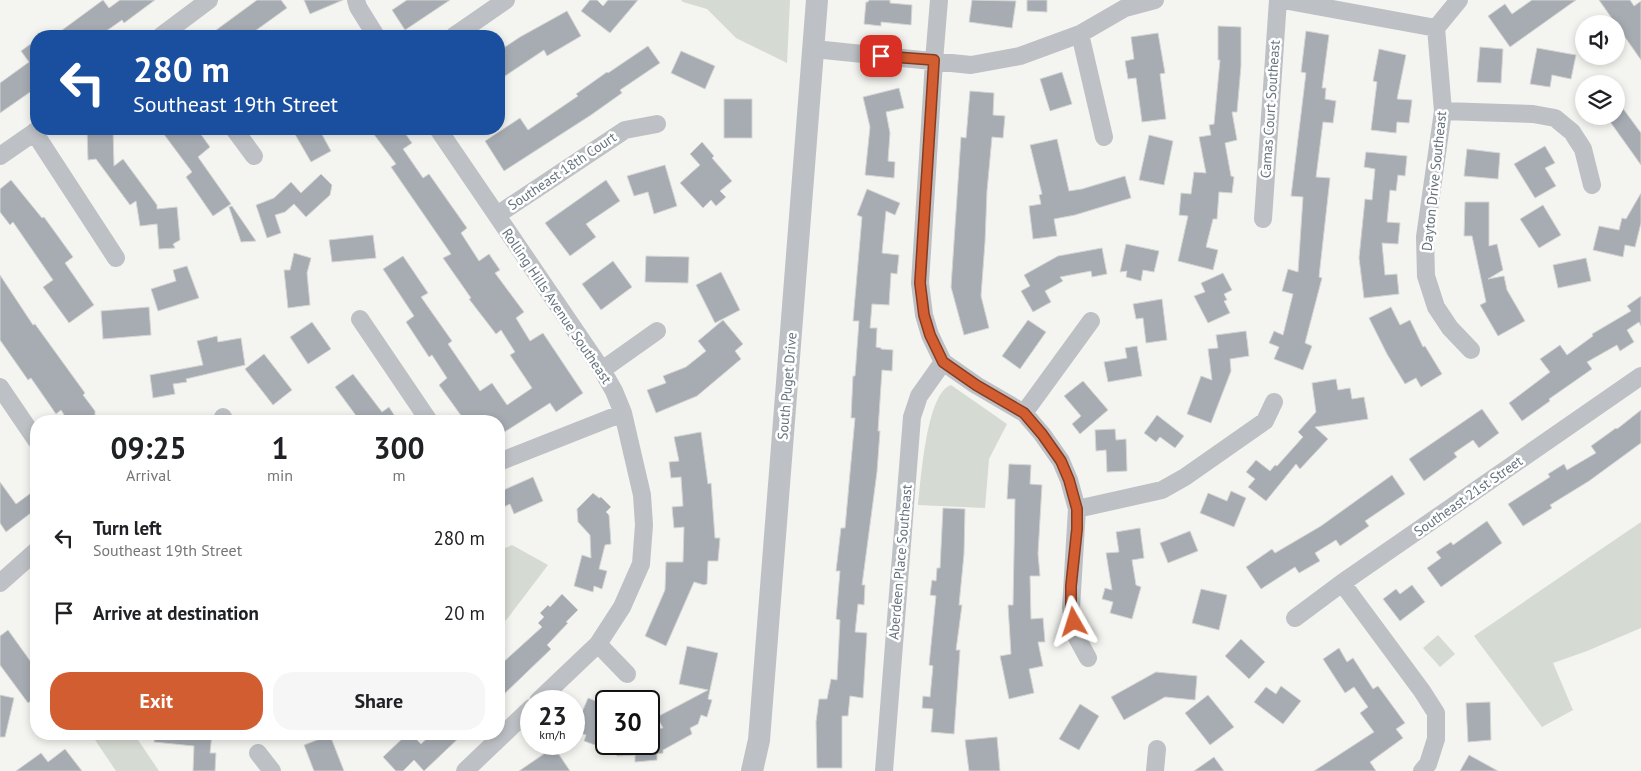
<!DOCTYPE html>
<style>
body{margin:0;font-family:"PT Sans",sans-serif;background:#f6f6f6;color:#202124;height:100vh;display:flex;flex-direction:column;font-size:19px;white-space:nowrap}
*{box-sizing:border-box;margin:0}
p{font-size:16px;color:#757577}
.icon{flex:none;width:28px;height:28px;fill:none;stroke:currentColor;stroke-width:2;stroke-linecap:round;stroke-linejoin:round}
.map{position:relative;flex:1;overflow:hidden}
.side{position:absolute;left:30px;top:415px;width:475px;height:325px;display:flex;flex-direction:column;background:#fff;border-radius:20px;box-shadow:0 2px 8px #0003}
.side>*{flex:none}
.guide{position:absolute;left:30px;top:30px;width:475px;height:105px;border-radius:20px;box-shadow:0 2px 8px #0003;background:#1a4fa0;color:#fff;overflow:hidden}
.buttons{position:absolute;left:1575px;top:15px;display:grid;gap:10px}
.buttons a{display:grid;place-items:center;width:50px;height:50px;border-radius:50%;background:#fff;box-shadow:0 2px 8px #0003;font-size:25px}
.speed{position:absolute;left:520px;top:690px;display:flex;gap:10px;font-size:25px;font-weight:700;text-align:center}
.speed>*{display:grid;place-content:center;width:65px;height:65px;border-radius:50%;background:#fff;box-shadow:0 2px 8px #0003;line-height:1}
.speed small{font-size:12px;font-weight:400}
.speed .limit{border:2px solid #111;border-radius:8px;background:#fff;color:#111}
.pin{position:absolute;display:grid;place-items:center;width:42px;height:42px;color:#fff;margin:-21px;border-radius:10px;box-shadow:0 2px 8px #0006}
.me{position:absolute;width:55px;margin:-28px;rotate:354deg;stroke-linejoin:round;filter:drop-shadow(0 0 4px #0008)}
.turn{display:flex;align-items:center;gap:18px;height:105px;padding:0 20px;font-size:22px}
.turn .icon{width:65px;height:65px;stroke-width:2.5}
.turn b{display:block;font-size:35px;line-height:42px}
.eta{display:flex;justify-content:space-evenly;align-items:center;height:85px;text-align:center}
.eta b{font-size:30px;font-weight:800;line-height:35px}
.button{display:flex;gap:10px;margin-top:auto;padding:10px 20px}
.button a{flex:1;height:58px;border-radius:20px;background:#d25d31;color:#fff;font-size:20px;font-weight:800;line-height:58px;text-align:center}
.button a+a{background:#f6f6f6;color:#202124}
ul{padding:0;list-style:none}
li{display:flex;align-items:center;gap:15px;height:75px;padding:0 20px}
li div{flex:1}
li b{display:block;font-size:19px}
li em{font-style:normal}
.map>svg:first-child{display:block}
.green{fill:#d5dad2}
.building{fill:#a6acb2;stroke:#d5d5d3}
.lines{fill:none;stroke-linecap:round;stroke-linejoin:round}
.minor{stroke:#bdc0c4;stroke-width:18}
.tertiary{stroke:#bdc0c4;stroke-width:22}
.route-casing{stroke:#883c20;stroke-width:12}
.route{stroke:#d25d31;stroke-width:9}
.labels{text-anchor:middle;stroke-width:5;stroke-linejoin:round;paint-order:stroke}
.street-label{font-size:14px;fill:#65727e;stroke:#fff}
</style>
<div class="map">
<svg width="1641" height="771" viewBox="0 0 1641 771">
<rect width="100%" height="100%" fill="#f4f4f0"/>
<path class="green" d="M681,0H790L787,63L736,38L707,9L683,2Z
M951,385L1007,424L989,459L985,508L918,505C921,481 926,393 951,385Z
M1641,522V628L1587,651L1553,663L1573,710L1542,727L1474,636Z
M512,545L548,565L507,619L499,626V551Z
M1438,635L1455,654L1440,667L1423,648Z
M91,734H134L159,771H116Z"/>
<path class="building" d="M103,0L109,8L120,0H155L124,23L122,20L99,36H54Z
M257,0H281L287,8L248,36H208Z
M304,0H343L310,14Z
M407,0H450L405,30L392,10Z
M590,0H597L603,6L608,0H638L610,33L581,11Z
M869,0H890V3L912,5L911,25L881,22V26L864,24L866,2H868Z
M972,0L1016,1L1012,28L969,22Z
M1027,0H1047V12L1027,11Z
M1532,0H1576L1510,47L1488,16L1505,4L1512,14Z
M1599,0H1630L1634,6L1641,1V60Z
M567,11L581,36L547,56L544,50L499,80V51L520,37Z
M1218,26L1241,27V66L1237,112H1232L1237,140L1225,143L1231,176L1234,177L1232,193L1219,192L1217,219H1213L1206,247L1218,250L1213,270L1178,261L1188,216L1179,215L1181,193L1191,194L1194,172L1206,173L1199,137L1211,135L1209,125L1214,124L1220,60H1218Z
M1306,31L1329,35L1322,88H1326L1325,99L1336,101L1333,123L1323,122L1316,177L1330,178L1319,277L1322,278L1305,343L1312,346L1303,370L1274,359L1279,347L1269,343L1274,331L1283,335L1293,294L1282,291L1288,269L1298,272L1303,197L1291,196L1306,73L1301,72Z
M1158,33L1165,73L1160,74L1166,119L1142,122L1136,78L1128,79L1125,61L1134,59L1131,37Z
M36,40V88L0,113V83L29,62L21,51Z
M648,46L660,63L620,90L622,93L591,115L504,171L485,141L520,118L528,130L578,96L576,94L607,72L608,73Z
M1480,47L1503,49L1501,83L1477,82Z
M1537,48L1576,55L1571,79L1552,75L1550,87L1530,84Z
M1379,49L1406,55L1397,99L1412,100L1409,123L1397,122L1396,133L1371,130L1377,82L1373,81Z
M681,51L715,66L705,89L671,73Z
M1062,72L1072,104L1050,111L1040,79Z
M899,88L904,108L886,112L890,133L888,161L895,162L894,178L865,175L870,127L863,97Z
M970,91L994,93L993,115L1005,116L1003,138L992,137L987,191L985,242L981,296L989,328L964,335L951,287L961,137L966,138Z
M724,99H752V138H724Z
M1616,99L1641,133V165L1606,116H1616Z
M87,129H113L114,166L123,159L157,205V209L177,207L180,240L173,244L175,248L159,249L157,224L140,226L136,201L130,205L96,159L88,160Z
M160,129H197L210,147L198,157L231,204L213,216L186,177L192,172Z
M292,129H319L331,151L311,162Z
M370,129H402L412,143L403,149L423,178L429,174L467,228L461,233L479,261L489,254L500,270L495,273L524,312L516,318L530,341L543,333L583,393L556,412L550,403L503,433L499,426V421H465L439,385L447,378L432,355L429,357L406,322L414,316L383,269L403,256L428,293L421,297L452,341L448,344L480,391L492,383L507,405L532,388L510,355L515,352L501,330L496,334L469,299L471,298L443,258L451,254L391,167L396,164Z
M1149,135L1173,141L1164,185L1139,180Z
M1057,139L1069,191L1082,189L1125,176L1131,198L1075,215L1054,219L1057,236L1033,239L1029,206L1041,204L1039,195L1042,194L1030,145Z
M702,142L714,156L712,158L732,181L720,191L726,197L716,206L711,200L703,208L680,183L700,165L690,154Z
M1545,146L1555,163L1545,168L1556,186L1535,198L1514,164Z
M1467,149L1500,153L1498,179L1464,176Z
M1366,152L1407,156L1405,176L1398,175L1396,191L1390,190L1387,222L1400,223L1398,244L1382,243L1385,275L1397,274L1399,294L1364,298L1359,258L1365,199L1372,200L1375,169L1364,167Z
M665,165L677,206L654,214L648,192L634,196L627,176Z
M321,174L332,185L330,195L306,217L294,204L285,212L275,215L281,233L267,238L256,205L274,198L291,182L301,193Z
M11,180L42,218L44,217L73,257L65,263L94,305L69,323L43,287L53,280L13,222L10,225L0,212V189Z
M606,180L620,201L586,224L596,237L570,256L545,223Z
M867,189L900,203L895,215L886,211L882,253L899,255L897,274L891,273L889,305L872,304L870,328H877L876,347L881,348V349L893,350L892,371L882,370L878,431H880L877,472L862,585H865L864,605L858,604L855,632L867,633L863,698L850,696L848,716H842V768H817L816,722L819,699H827L831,679L837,680L840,620L836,619L840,571H836L841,528H845L855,418H851L853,376H855L859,321H853L862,217L857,215Z
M1641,193V223L1635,247L1625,245L1623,257L1593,250L1599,226L1619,230L1622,218L1626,219Z
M1465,202H1489V246L1497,244L1503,270L1488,279L1504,276L1507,290L1525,321L1498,336L1480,305L1486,302L1472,236H1464Z
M1543,205L1561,235L1539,248L1520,219Z
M232,206L256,241L241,242L229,207Z
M373,235L376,258L332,262L329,240Z
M1126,244L1159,251L1154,272L1143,270L1141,281L1126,277L1127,271L1120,272Z
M1102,248L1107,274L1092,277L1091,271L1060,277L1063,281L1045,291L1051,302L1033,312L1021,291L1030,286L1024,275L1058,256Z
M294,253L311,258L307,273L310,305L288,308L284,270H290Z
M646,256L689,257L688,283L645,282Z
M1586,258L1591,281L1558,288L1553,265Z
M613,261L632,287L601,310L582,284Z
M187,266L199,298L158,311L151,289L176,281L173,270Z
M721,272L740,310L715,323L696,285Z
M1223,273L1232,290L1224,294L1227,300L1224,301L1230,313L1208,323L1194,296L1205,292L1201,283Z
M0,275L33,325L35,324L85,393L83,395L95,411V421H68L61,410L56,414L31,378L28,380L0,340Z
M1641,296V326L1639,322L1627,330L1634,342L1620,351L1617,345L1587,362L1592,369L1549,399L1550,401L1522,421L1509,403L1550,372L1540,359L1560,345L1567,355L1593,336L1592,334L1631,311L1627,306Z
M1162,299L1167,340L1146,343L1143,318L1136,319L1133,304Z
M149,307L151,335L103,339L101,311Z
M1391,307L1400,325L1410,320L1423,347L1425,346L1442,374L1421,387L1416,378L1405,384L1387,354L1369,318Z
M723,320L743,344L735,351L741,359L697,396L656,413L647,390L666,383L663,376L686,367L706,351L698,341Z
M1028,320L1046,332L1020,369L1002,356Z
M312,322L331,349L308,364L290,337Z
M1246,331L1249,356L1230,359L1231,371L1211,423L1187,414L1201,376L1212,380L1208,349L1218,348L1216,335Z
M217,336L218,342L241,338L245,365L186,379L187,382L173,384L175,394L153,398L150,375L203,365L197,341Z
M1137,346L1142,376L1108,382L1104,362L1127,358L1125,348Z
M264,354L292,390L273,405L245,369Z
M353,374L382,412L389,407L398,421H360L335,387Z
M1336,379L1338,390L1350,388L1352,399L1364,397L1368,419L1315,427L1328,439L1300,469L1296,464L1266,501L1248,487L1255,479L1246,472L1256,460L1270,471L1275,465L1277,466L1303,437L1298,432L1316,412L1312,383Z
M1083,381L1108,410L1080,434L1072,424L1081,416L1064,396Z
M1482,409L1499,433L1479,448L1473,440L1454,453L1457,457L1424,481L1409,459Z
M1641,410V443L1589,481L1550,505L1552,508L1523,526L1508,504L1550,477L1548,474L1564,464L1567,470L1596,453L1591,446L1616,428L1617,429Z
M1157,415L1184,436L1175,448L1160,437L1156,442L1144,433Z
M1115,429L1116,440L1126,439L1127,471L1107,472L1106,450L1096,451L1095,430Z
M701,432L708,484L711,483L715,538H720L718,561H708L707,584L704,585L694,582L666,646L645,636L665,590L666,562H683L684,527L674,528L672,507L683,506L681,477L671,478L669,462L679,461L674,437Z
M1009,464L1031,465L1030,484L1042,485L1038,554L1040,576H1030L1031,619L1043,618L1045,642H1038L1043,666L1029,669L1034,693L1009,699L1000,656L1011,654L1008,605H1013L1015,499H1007Z
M1392,475L1405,494L1365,521L1369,526L1340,546L1336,540L1315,553L1320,561L1299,573L1295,567L1261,589L1246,567L1272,549L1275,553L1321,526Z
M533,477L543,501L514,514L510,504L499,509V492Z
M0,482L16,504L31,493L36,500V509L6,532L0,523Z
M1231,491L1246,498L1234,527L1200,513L1208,493L1227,501Z
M593,493L599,498L601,497L611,507L606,512L609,515L611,544L605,545L599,569L607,571L602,589L594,586L593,592L574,586L582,555L591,558L590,535L578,522L577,509Z
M943,508L965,509L964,554L959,605H962L956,650H960L954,734L931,732L933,709L922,708L923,696L930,697L933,666L929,665L936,596L930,595L932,580L936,581L937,568H940Z
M1487,521L1502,543L1441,587L1427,568L1441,558L1436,552L1451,542L1453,545Z
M1140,528L1144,558L1132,560L1136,585L1141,587L1132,619L1110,613L1113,602L1102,599L1105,588L1112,590L1106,553L1119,552L1116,532Z
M1190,531L1198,551L1168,563L1160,543Z
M1412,585L1425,602L1400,621L1383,599L1396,589L1400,594Z
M1201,589L1227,595L1219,630L1192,623Z
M562,594L578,610L566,622L568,623L547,645L551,649L499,699V666L542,627L538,623L544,617L540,613L548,605L550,607Z
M8,630L36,669V696L28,703L0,665V636Z
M1241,639L1265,662L1249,679L1225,656Z
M687,646L718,653L708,699L712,700L707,717L701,715L698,724L690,728L692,734L663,750V753L657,754V760L635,762V755L617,756L616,744H649V729L663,728L657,717L708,690L679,684Z
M1339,648L1347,662L1353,658L1373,689L1378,686L1405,723L1396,729L1403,738L1370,762L1376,771H1314L1374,732L1360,713L1368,707L1354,687L1345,693L1323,659Z
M1156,672L1197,676L1195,700L1165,697L1124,720L1111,697Z
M1281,686L1301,701L1283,724L1254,702L1266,687L1276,694Z
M0,695L14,698L5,737H0Z
M1208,695L1234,727L1210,745L1185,713Z
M588,698L606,705V714L601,729L606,731V749L584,741L586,735L574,731Z
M1490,702L1491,740L1468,742L1466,703Z
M1080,704L1099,716L1079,750L1059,739Z
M155,734H212L210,753H216L215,771H193L194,746L154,742Z
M407,734H411L421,744L432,734H463L424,771L414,760L403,771H396L383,757Z
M330,735L344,771H314L304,745Z
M997,737L1000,771H969L965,740Z
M554,747L570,771H519Z
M65,749L82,771H16L41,753L48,762Z
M1469,755L1498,771H1460Z
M1214,757L1224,771H1194Z"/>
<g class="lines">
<path class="minor" d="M356,0L358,7L376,36
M939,0L934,61L920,283L924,315L930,335L943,362L976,385L1024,413L1042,434L1061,461L1069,480L1077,509L1071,608L1076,636L1088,658
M1283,0L1436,28L1459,0
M1436,28L1443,111L1425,237L1426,276L1436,307L1450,328L1471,350
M1080,34L1104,137
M161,36L209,0
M454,36L506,0
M814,49L971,65L1020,56L1080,34L1125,8L1155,0
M1443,111L1533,114L1555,118L1572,132L1583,149L1592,185
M234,129L254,156
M438,129L602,370L614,391L623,413L642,495L644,525L641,564L622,607L598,644L538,701
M34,132L116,258
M0,156L39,129
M497,215L625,130L657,124
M1263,219L1278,0
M360,319L429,421
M602,370L657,331
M0,387L36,440
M1024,413L1091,321
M223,417V421
M499,462L623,413
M1077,509L1162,490L1185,477L1265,421L1274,402
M0,583L36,551
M1342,583L1422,691L1436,713V739L1428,764L1422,771
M1295,618L1342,583L1641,376
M598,644L627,674
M258,753L272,771
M465,771L531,708
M884,771L912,417L919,396L943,362
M1155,771L1157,749"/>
<path class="tertiary" d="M752,771L759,740L817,0"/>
</g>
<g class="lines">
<g class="route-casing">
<path id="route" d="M881,56L934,60L920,283L924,315L930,335L943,362L976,385L1024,413L1042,434L1061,461L1069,480L1077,509V529L1071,586V608L1074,622"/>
</g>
<use href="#route" class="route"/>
</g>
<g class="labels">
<g class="street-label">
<text transform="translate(1270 109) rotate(-86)" y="5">Camas Court Southeast</text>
<text transform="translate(562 171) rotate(-34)" y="5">Southeast 18th Court</text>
<text transform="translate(1434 181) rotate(-84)" y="5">Dayton Drive Southeast</text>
<text transform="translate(557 306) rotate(56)" y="5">Rolling Hills Avenue Southeast</text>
<text transform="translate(787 386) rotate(-85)" y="5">South Puget Drive</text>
<text transform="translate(1468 496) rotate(-35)" y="5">Southeast 21st Street</text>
<text transform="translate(900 562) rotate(-85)" y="5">Aberdeen Place Southeast</text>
</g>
</g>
</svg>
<div class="buttons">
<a><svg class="icon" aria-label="sound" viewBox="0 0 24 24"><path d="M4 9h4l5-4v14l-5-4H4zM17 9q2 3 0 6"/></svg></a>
<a><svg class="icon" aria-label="layers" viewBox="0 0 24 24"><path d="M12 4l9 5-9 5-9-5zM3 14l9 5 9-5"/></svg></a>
</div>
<div class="speed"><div>23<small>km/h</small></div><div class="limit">30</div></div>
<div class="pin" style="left:881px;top:56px;background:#d93025"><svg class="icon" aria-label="arrive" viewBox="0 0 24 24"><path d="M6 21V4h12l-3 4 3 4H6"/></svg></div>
<svg class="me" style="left:1074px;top:622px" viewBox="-20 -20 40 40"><path d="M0-17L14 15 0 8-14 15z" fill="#d25d31" stroke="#fff" stroke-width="4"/></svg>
<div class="guide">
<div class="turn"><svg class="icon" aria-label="left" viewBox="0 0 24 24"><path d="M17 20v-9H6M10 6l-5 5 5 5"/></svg><div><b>280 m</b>Southeast 19th Street</div></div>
</div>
<section class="side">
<div class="eta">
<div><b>09:25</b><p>Arrival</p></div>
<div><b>1</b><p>min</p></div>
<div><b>300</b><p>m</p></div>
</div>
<ul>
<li><svg class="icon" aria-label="left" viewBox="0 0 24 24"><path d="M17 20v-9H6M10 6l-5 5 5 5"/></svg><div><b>Turn left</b><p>Southeast 19th Street</p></div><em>280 m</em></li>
<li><svg class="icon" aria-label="arrive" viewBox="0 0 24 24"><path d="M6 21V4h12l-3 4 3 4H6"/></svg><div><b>Arrive at destination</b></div><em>20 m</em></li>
</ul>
<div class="button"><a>Exit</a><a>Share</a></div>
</section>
</div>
